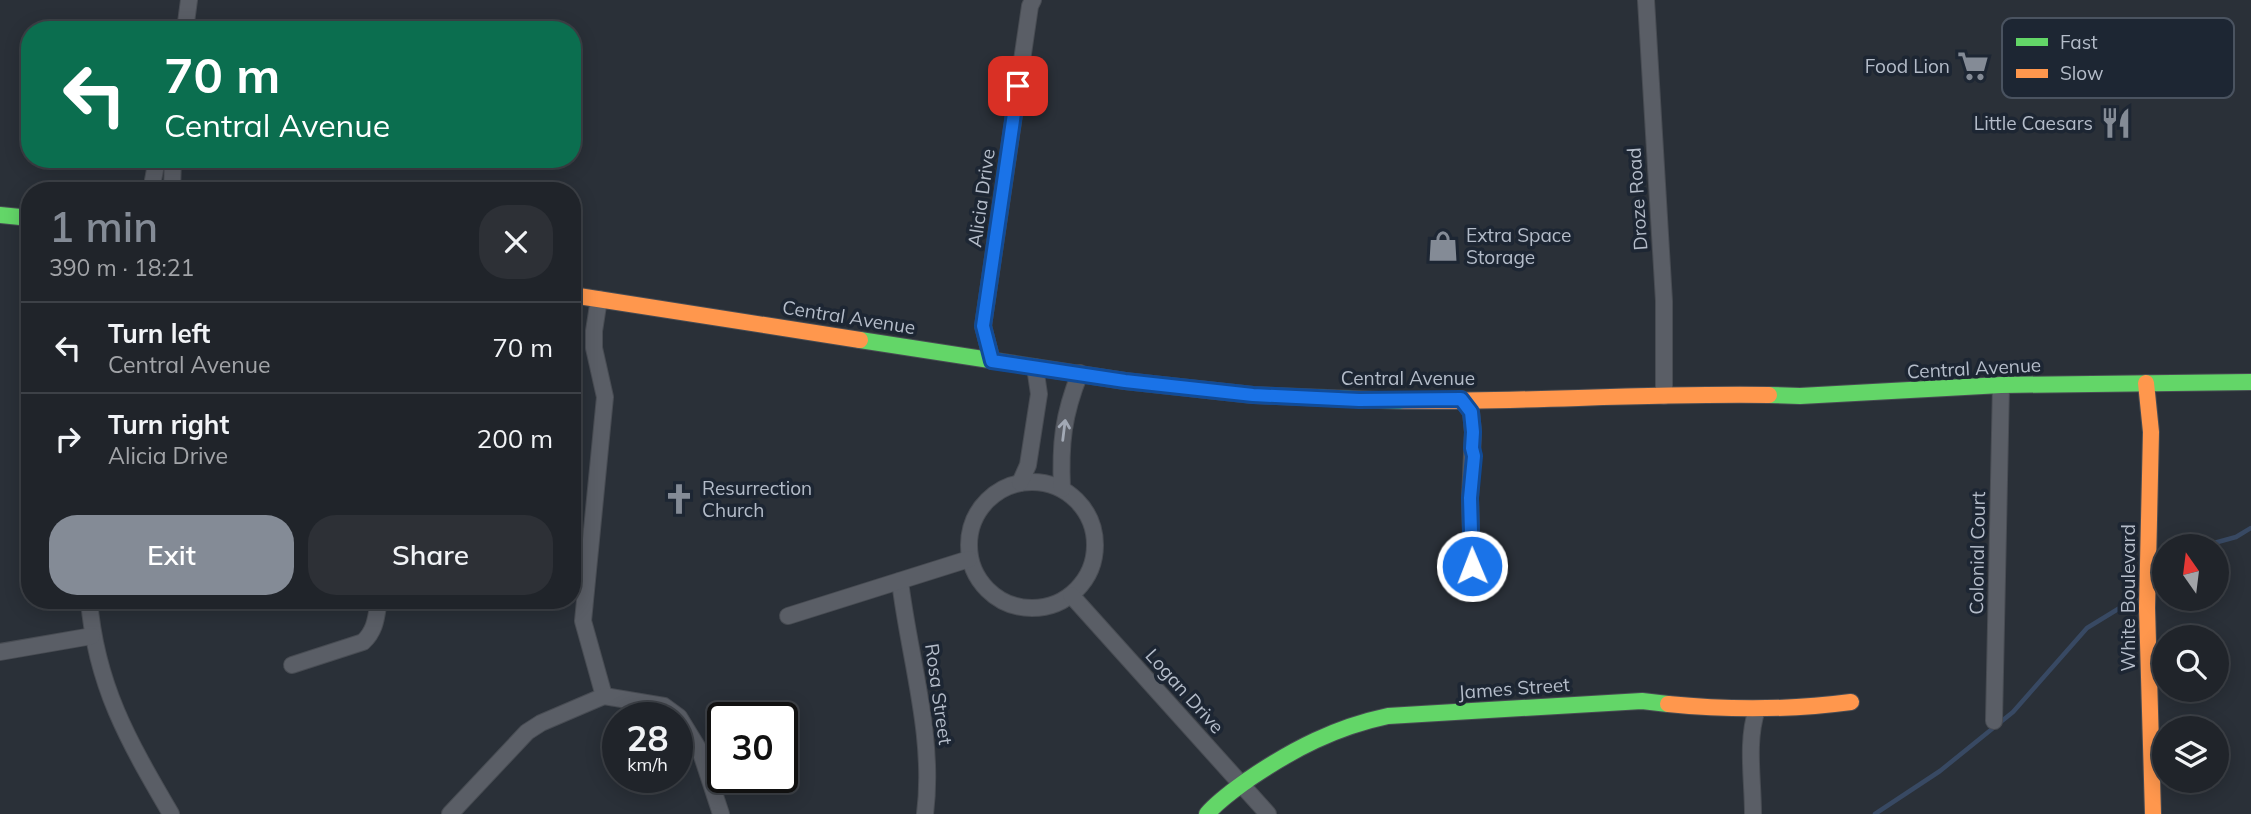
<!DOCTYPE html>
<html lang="en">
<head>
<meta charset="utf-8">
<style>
  :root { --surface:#20242a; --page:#2d3036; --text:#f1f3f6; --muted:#a2a4a8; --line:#3d4147; --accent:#848b96 }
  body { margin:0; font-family:Mulish,sans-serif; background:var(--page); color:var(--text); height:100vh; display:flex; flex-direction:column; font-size:26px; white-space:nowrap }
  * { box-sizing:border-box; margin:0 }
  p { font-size:23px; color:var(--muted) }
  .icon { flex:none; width:38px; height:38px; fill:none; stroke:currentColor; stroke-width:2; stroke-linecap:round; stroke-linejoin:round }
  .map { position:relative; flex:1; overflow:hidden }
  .drawer { position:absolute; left:21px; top:182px; width:560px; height:427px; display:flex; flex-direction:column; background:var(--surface); border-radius:28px; box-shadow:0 4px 18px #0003,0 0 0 2px var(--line) }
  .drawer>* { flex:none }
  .banner { position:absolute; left:21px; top:21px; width:560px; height:147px; border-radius:28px; box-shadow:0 4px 18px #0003,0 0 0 2px var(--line); background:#0b6e4f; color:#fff; overflow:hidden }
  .needle { width:46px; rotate:346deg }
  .controls { position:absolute; left:2152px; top:534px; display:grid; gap:14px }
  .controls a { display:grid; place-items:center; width:77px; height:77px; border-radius:50%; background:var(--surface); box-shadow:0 4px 18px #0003,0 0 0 2px var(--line); font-size:35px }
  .speed { position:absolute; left:602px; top:702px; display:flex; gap:14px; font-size:35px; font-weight:700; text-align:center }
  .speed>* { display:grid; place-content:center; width:91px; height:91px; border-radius:50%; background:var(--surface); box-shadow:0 4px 18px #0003,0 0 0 2px var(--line); line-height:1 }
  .speed small { font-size:18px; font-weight:400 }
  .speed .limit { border:4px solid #111; border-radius:10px; background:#fff; color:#111 }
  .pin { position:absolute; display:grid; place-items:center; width:60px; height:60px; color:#fff; margin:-30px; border-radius:14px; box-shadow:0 4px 10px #0006 }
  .me { position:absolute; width:77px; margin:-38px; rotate:359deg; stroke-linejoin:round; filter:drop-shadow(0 0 5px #0008) }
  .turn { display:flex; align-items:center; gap:24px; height:147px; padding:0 28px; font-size:32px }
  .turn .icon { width:91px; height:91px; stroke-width:2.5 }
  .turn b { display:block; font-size:49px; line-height:60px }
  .round { display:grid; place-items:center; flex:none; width:74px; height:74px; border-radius:28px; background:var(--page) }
  .overview { display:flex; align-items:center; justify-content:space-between; height:119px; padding:0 28px }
  h1 { font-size:42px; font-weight:600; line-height:52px; color:var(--accent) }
  .button { display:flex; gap:14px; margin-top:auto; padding:14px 28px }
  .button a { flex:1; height:80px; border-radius:28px; background:var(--accent); color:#fff; font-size:28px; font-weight:600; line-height:80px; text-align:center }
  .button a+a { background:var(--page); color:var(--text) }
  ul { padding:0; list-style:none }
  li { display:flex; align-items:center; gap:21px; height:91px; padding:0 28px; border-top:2px solid var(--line) }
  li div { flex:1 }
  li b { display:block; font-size:26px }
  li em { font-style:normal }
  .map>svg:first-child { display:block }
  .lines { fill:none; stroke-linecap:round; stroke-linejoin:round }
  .stream { stroke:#384963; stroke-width:4.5 }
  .street-casing { stroke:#484c53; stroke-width:18 }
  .fast-casing { stroke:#484c53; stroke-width:18 }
  .slow-casing { stroke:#484c53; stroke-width:18 }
  .street { stroke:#5a5e66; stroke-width:16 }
  .fast { stroke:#63d668; stroke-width:16 }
  .slow { stroke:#ff974d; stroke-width:16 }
  .oneway { stroke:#a2a9b5 }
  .route-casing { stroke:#114b97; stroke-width:18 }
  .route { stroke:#1a73e8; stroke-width:12 }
  .labels { text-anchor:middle; stroke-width:7; stroke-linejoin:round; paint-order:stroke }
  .poi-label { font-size:19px; fill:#b4bcc9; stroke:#1d2633; text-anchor:end }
  .street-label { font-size:19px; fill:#b4bcc9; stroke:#1d2633 }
  .key { fill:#1d2633; stroke:#4a5360; stroke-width:2 }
  .key-label { font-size:19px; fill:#b4bcc9 }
</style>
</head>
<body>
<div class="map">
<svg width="2251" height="814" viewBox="0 0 2251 814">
  <rect width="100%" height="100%" fill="#2a3038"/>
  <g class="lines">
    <!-- stream -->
    <g class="stream">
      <path d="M 2203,546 L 2236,537 L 2251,528"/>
      <path d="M 2163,584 L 2165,582"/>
      <path d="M 1875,814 L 1940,771 L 2013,712 L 2087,628 L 2136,598"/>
    </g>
    <defs>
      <g id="street">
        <path d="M 1646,0 L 1664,301 L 1664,396"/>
        <path d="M 185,30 L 189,0"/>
        <path d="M 151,191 L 157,159"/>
        <path d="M 172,191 L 173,159"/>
        <path d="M 599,299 L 594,331 L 594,348 L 605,397 L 583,621 L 604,696"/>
        <path d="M 992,361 L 983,326 L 1030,6 L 1033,0"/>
        <path d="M 1461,399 L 1471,412 L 1473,432 L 1470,498 L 1472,566"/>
        <circle cx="1032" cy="545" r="63"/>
        <path d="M 1020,483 L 1028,465 L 1039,394 L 1035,367"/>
        <path d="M 1062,489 C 1060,444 1063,415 1080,373"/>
        <path d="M 900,581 C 909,657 935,736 925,814"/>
        <path d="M 1071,595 L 1268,814"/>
        <path d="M 89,600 C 96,686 129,742 171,814"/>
        <path d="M 788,616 L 969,559"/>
        <path d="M 0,652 L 92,636"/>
        <path d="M 292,665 L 363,642 C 376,630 376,617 379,600"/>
        <path d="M 1994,721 L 2001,385"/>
        <path d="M 450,814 L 527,732 L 541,723 L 604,696 L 664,706 L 679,717 L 701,753 L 721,814"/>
        <path d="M 1753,814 C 1753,779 1746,742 1757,709"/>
      </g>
      <g id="fast">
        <path d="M 0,215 L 30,218"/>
        <path d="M 860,340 L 1125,381 L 1253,395 L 1404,401"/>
        <path d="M 1769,395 L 1800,396 L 2001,385 L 2251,382"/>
        <path d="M 1207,814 C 1219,800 1234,790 1249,779 C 1293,749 1336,727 1388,716 L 1642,701 L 1668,704"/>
      </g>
      <g id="slow">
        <path d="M 572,295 L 860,340"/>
        <path d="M 2146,383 L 2151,432 L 2147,608 L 2153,814"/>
        <path d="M 1404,401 C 1526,402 1648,393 1769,395"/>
        <path d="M 1668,704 C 1728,710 1790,710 1851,702"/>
      </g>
    </defs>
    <!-- street casing -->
    <use href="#street" class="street-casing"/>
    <!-- fast casing -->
    <use href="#fast" class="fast-casing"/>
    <!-- slow casing -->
    <use href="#slow" class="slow-casing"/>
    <!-- street -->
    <use href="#street" class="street"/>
    <!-- fast -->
    <use href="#fast" class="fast"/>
    <!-- slow -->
    <use href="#slow" class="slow"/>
  </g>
  <!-- one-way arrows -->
  <defs><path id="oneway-shaft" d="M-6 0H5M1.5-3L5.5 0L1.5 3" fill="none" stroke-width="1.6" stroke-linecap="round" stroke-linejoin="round" transform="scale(1.75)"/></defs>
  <use class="oneway" href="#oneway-shaft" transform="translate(1064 430) rotate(-83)"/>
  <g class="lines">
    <defs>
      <path id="route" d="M 1018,86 L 983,326 L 992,361 L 1125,381 L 1253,395 L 1359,400 L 1461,399 L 1471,412 L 1473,432 L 1472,448 L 1474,456 L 1470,498 L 1472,566"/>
    </defs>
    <!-- route casing -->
    <use href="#route" class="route-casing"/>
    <!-- route -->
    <use href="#route" class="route"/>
  </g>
  <!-- icons -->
  <defs>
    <symbol id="supermarket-bare" viewBox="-9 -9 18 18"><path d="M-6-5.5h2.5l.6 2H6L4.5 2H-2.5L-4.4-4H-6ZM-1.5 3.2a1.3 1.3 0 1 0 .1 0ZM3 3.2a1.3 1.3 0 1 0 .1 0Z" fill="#848b96" stroke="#1d2633" stroke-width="2.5" paint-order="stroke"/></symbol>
    <symbol id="restaurant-bare" viewBox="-9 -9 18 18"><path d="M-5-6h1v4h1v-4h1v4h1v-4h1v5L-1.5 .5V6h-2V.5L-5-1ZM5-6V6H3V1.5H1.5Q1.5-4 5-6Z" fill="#848b96" stroke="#1d2633" stroke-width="2.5" paint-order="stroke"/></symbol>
    <symbol id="shop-bare" viewBox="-9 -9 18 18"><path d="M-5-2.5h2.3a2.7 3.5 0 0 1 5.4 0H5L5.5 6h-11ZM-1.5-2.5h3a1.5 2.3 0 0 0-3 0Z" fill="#848b96" stroke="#1d2633" stroke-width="2.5" paint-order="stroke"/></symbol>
    <symbol id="church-bare" viewBox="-9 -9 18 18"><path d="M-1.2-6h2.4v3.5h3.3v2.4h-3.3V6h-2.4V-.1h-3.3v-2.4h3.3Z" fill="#848b96" stroke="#1d2633" stroke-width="2.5" paint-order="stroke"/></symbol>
  </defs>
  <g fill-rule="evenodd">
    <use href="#supermarket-bare" x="1951" y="44" width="44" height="44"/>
    <use href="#restaurant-bare" x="2094" y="101" width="44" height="44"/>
    <use href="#shop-bare" x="1421" y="224" width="44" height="44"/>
    <use href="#church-bare" x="657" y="477" width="44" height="44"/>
  </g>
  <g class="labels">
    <!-- poi labels -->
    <g class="poi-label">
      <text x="1950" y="73">Food Lion</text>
      <text x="2093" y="130">Little Caesars</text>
      <text x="1466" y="242" text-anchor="start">Extra Space<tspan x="1466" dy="22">Storage</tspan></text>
      <text x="702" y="495" text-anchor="start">Resurrection<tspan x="702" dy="22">Church</tspan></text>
    </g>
    <!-- street labels -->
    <g class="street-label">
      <text transform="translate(981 198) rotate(-82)" y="7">Alicia Drive</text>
      <text transform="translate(1637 199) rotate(-94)" y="7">Droze Road</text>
      <text transform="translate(849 317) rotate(9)" y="7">Central Avenue</text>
      <text transform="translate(1974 368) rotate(-3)" y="7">Central Avenue</text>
      <text x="1408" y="385">Central Avenue</text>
      <text transform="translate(1977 553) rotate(-89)" y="7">Colonial Court</text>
      <text transform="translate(2128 598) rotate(-90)" y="7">White Boulevard</text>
      <text transform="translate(1514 688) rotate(-4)" y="7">James Street</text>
      <text transform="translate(1185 691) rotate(48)" y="7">Logan Drive</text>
      <text transform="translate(939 694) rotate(82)" y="7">Rosa Street</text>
    </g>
  </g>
  <!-- legend -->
  <rect x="2002" y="18" width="232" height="80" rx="10" class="key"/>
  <rect x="2016" y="38" width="32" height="8" fill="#63d668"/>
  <rect x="2016" y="69" width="32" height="9" fill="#ff974d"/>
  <g class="key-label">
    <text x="2060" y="49">Fast</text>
    <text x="2060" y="80">Slow</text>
  </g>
</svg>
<div class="controls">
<a><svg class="needle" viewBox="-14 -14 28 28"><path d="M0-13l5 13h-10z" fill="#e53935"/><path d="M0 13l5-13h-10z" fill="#a2a4a8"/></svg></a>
<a><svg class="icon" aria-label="search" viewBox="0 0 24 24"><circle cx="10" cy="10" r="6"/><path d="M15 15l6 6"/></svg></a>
<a><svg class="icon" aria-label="layers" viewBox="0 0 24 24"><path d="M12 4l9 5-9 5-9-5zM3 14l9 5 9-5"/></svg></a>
</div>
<div class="speed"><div>28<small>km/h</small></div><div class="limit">30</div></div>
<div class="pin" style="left:1018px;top:86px;background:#d93025"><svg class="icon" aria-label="arrive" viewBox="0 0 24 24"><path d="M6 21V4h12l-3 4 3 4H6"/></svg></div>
<svg class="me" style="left:1472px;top:566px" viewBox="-20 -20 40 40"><circle r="17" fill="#1a73e8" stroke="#fff" stroke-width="3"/><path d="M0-11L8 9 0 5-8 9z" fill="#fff"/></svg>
<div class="banner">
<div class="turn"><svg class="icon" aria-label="left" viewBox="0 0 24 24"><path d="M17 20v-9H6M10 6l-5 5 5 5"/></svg><div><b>70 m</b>Central Avenue</div></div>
</div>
<section class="drawer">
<div class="overview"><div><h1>1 min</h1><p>390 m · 18:21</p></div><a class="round"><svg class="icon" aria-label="close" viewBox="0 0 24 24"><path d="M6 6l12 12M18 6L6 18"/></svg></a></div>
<ul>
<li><svg class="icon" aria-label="left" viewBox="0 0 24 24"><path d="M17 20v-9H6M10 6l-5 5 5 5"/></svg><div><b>Turn left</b><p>Central Avenue</p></div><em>70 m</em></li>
<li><svg class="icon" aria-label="right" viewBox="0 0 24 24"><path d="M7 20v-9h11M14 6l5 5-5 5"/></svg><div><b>Turn right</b><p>Alicia Drive</p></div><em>200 m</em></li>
</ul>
<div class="button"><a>Exit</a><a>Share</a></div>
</section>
</div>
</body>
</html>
